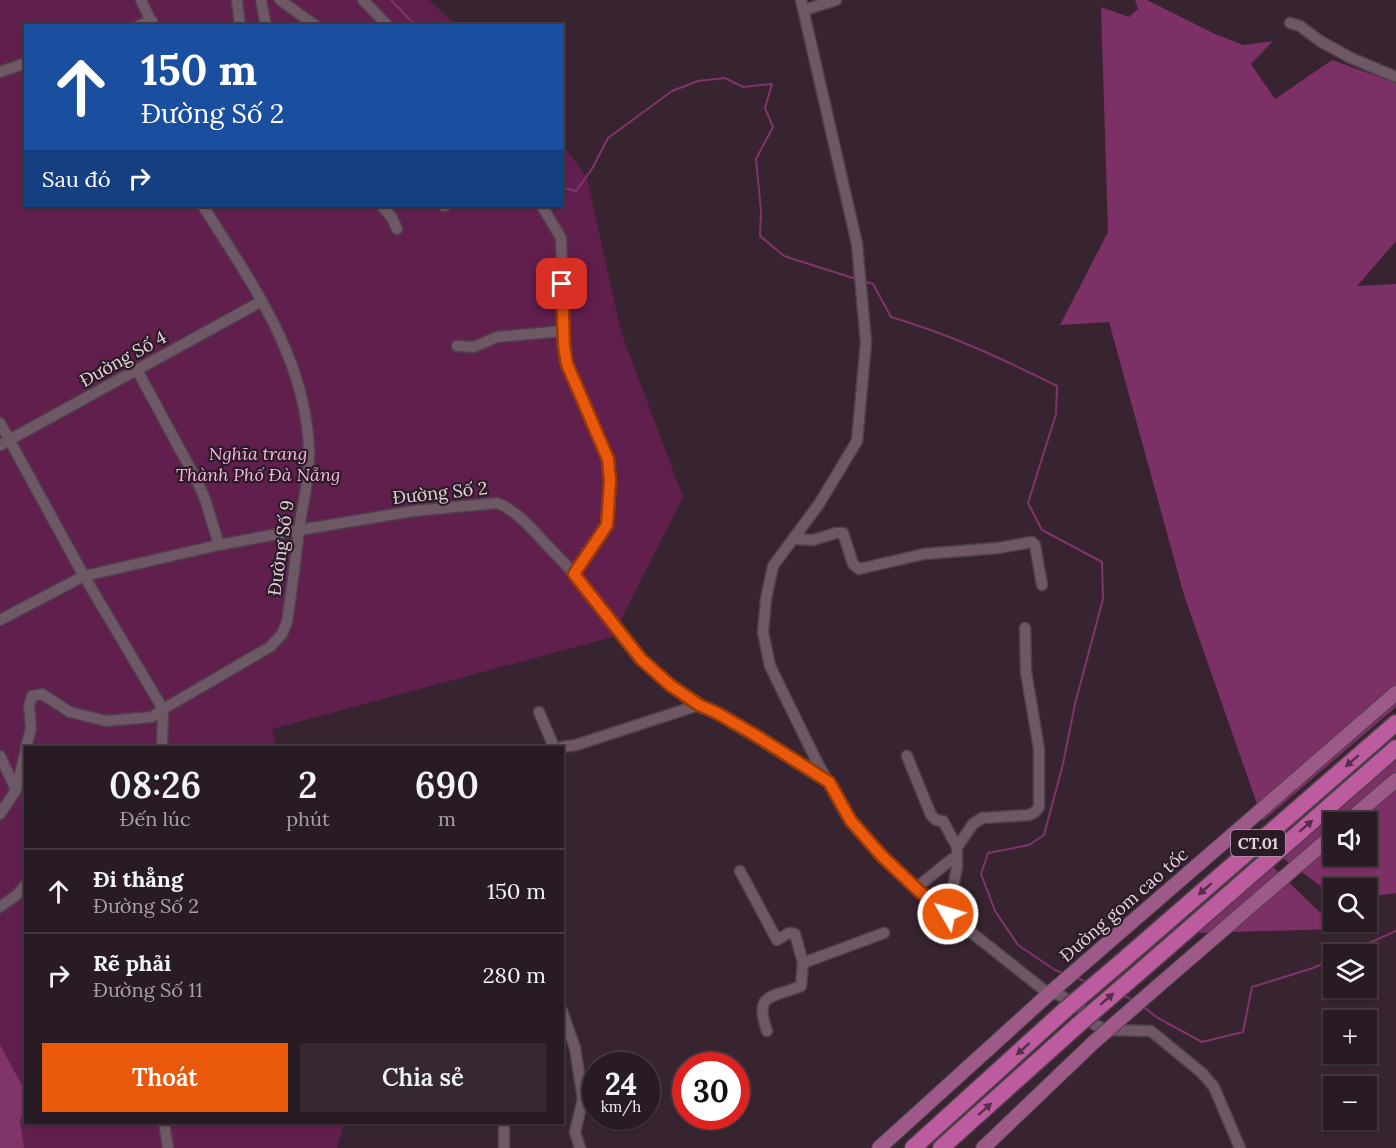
<!DOCTYPE html>
<html lang="vi">
<head>
<meta charset="utf-8">
<style>
  :root { --surface:#291b24; --page:#352831; --text:#f1f3f6; --muted:#a5a1a6; --line:#453941; --accent:#ea580c }
  body { margin:0; font-family:Lora,serif; background:var(--page); color:var(--text); height:100vh; display:flex; flex-direction:column; font-size:22px; white-space:nowrap }
  * { box-sizing:border-box; margin:0 }
  p { font-size:20px; color:var(--muted) }
  .icon { flex:none; width:33px; height:33px; fill:none; stroke:currentColor; stroke-width:2; stroke-linecap:round; stroke-linejoin:round }
  .map { position:relative; flex:1; overflow:hidden }
  .details { position:absolute; left:24px; top:746px; width:540px; height:378px; display:flex; flex-direction:column; background:var(--surface); border-radius:0px; box-shadow:0 2px 4px #0004,0 0 0 2px var(--line) }
  .details>* { flex:none }
  .banner { position:absolute; left:24px; top:24px; width:540px; height:183px; border-radius:0px; box-shadow:0 2px 4px #0004,0 0 0 2px var(--line); background:#1a4fa0; color:#fff; overflow:hidden }
  .buttons { position:absolute; left:1323px; top:812px; display:grid; gap:12px }
  .buttons a { display:grid; place-items:center; width:54px; height:54px; border-radius:0px; background:var(--surface); box-shadow:0 2px 4px #0004,0 0 0 2px var(--line); font-size:30px }
  .speed { position:absolute; left:582px; top:1052px; display:flex; gap:12px; font-size:30px; font-weight:700; text-align:center }
  .speed>* { display:grid; place-content:center; width:78px; height:78px; border-radius:50%; background:var(--surface); box-shadow:0 2px 4px #0004,0 0 0 2px var(--line); line-height:1 }
  .speed small { font-size:15px; font-weight:400 }
  .speed .limit { border:9px solid #d22; background:#fff; color:#111 }
  .pin { position:absolute; display:grid; place-items:center; width:51px; height:51px; color:#fff; margin:-26px; border-radius:12px; box-shadow:0 3px 9px #0006 }
  .me { position:absolute; width:66px; margin:-33px; rotate:308deg; stroke-linejoin:round; filter:drop-shadow(0 0 4px #0008) }
  .turn { display:flex; align-items:center; gap:21px; height:126px; padding:0 18px; font-size:27px }
  .turn .icon { width:78px; height:78px; stroke-width:2.5 }
  .turn b { display:block; font-size:42px; line-height:51px }
  .then { display:flex; align-items:center; height:57px; padding:0 18px; background:#0003; gap:12px; font-size:22px }
  .eta { display:flex; justify-content:space-evenly; align-items:center; height:102px; text-align:center }
  .eta b { font-size:36px; font-weight:600; line-height:42px }
  .cta { display:flex; gap:12px; margin-top:auto; padding:12px 18px }
  .cta a { flex:1; height:69px; border-radius:0px; background:var(--accent); color:#fff; font-size:24px; font-weight:600; line-height:69px; text-align:center }
  .cta a+a { background:var(--page); color:var(--text) }
  ul { padding:0; list-style:none }
  li { display:flex; align-items:center; gap:18px; height:84px; padding:0 18px; border-top:2px solid var(--line) }
  li div { flex:1 }
  li b { display:block; font-size:22px }
  li em { font-style:normal }
  .map>svg:first-child { display:block }
  .green { fill:#611f4e }
  .forest { fill:#7c3066; fill-rule:evenodd }
  .water { fill:#81346a }
  .lines { fill:none; stroke-linecap:round; stroke-linejoin:round }
  .stream { stroke:#81346a; stroke-width:2 }
  .minor-casing { stroke:#50404b; stroke-width:13 }
  .major-casing { stroke:#50404b; stroke-width:16 }
  .highway-casing { stroke:#50404b; stroke-width:19 }
  .minor { stroke:#6e5866; stroke-width:10 }
  .major { stroke:#9d5a88; stroke-width:14 }
  .highway { stroke:#bc5b9e; stroke-width:16 }
  .major-bridge-casing { stroke:#50404b; stroke-width:16; stroke-linecap:butt }
  .highway-bridge-casing { stroke:#50404b; stroke-width:19; stroke-linecap:butt }
  .major-bridge { stroke:#9d5a88; stroke-width:14 }
  .highway-bridge { stroke:#bc5b9e; stroke-width:16 }
  .oneway { fill:#572e4a }
  .route-casing { stroke:#983908; stroke-width:15 }
  .route { stroke:#ea580c; stroke-width:10 }
  .labels { text-anchor:middle; stroke-width:4.5; stroke-linejoin:round; paint-order:stroke }
  .shield { fill:#2c1a26; stroke:#aa9ca5; stroke-width:1.5 }
  .shield-label { font-size:16px; font-weight:bold; fill:#e0d3db }
  .street-label { font-size:18px; fill:#e0d3db; stroke:#2c1a26 }
  .park-label { font-size:18px; font-style:italic; fill:#f8b6e0; stroke:#2c1a26 }
</style>
</head>
<body>
<div class="map">
<svg width="1396" height="1148" viewBox="0 0 1396 1148">
  <rect width="100%" height="100%" fill="#372430"/>
  <!-- green -->
  <path class="green" d="M 0,0 L 429,0 L 456,25 L 26,26 L 26,206 L 562,206 L 563,145 L 587,178 L 621,332 L 683,497 L 612,637 L 272,729 L 277,747 L 26,747 L 26,1122 L 345,1122 L 337,1148 L 0,1148 Z"/>
  <!-- forest -->
  <g class="forest">
    <path d="M 1135,0 L 1147,0 L 1215,34 L 1243,45 L 1273,41 L 1251,64 L 1275,99 L 1332,60 L 1396,83 L 1396,241 L 1357,286 L 1396,284 L 1396,707 L 1263,821 L 1184,595 L 1109,322 L 1060,325 L 1108,232 L 1101,7 L 1129,17 L 1138,9 Z"/>
    <path d="M 1396,753 L 1396,893 L 1367,897 L 1366,888 L 1334,888 L 1333,895 L 1277,854 ZM 1334,822 L 1366,822 L 1366,855 L 1334,855 Z"/>
    <path d="M 1270,864 L 1337,929 L 1198,933 Z"/>
  </g>
  <!-- water -->
  <path class="water" d="M 0,1045 L 25,1091 L 25,1111 L 20,1120 L 24,1148 L 0,1148 Z"/>
  <g class="lines">
    <!-- stream -->
    <g class="stream">
      <path d="M 391,0 L 416,26"/>
      <path d="M 562,188 L 576,191 L 592,169 L 608,138 L 672,91 L 698,81 L 725,78 L 743,87 L 772,84 L 765,108 L 773,127 L 756,159 L 761,211 L 760,236 L 784,256 L 856,279"/>
      <path d="M 864,281 L 873,284 L 891,317 C 949,334 1003,359 1057,386 L 1056,414 L 1028,503 L 1042,530 L 1102,562 L 1103,599 L 1075,704 L 1063,764 L 1044,835 L 1029,845 L 988,853 L 981,874 L 995,911 L 1018,945 L 1055,970 L 1065,974"/>
      <path d="M 1345,954 L 1396,931"/>
      <path d="M 1076,978 L 1087,982"/>
      <path d="M 1124,996 L 1135,1001"/>
      <path d="M 1142,1006 L 1158,1018 L 1202,1042 L 1243,1032 L 1252,987 L 1313,968 L 1334,959"/>
    </g>
    <defs>
      <g id="minor">
        <path d="M 141,0 L 153,26"/>
        <path d="M 237,0 L 240,26"/>
        <path d="M 261,0 L 266,26"/>
        <path d="M 280,0 L 316,26"/>
        <path d="M 363,0 L 388,26"/>
        <path d="M 801,0 L 857,244 L 866,342 L 857,441 L 819,504 L 773,566 L 766,599 L 763,632 L 770,666 L 818,764 L 851,821 L 882,856 L 919,891 L 1049,994 L 1057,994 L 1078,1005 L 1095,1025 L 1109,1030 L 1151,1031 L 1202,1073 L 1214,1087 L 1240,1148"/>
        <path d="M 804,10 L 836,0"/>
        <path d="M 1290,23 L 1300,26 L 1320,41 L 1351,58 L 1396,77"/>
        <path d="M 138,26 L 152,21"/>
        <path d="M 0,72 L 26,63"/>
        <path d="M 382,206 L 392,218 L 397,229"/>
        <path d="M 444,206 L 445,206"/>
        <path d="M 542,206 L 561,238 L 564,346 L 567,364 L 608,459 L 610,481 L 607,525 L 574,574"/>
        <path d="M 457,346 L 474,347 L 497,337 L 563,331"/>
        <path d="M 137,370 L 196,479 L 205,499 L 219,545"/>
        <path d="M 0,423 L 84,576 L 163,709 L 162,747"/>
        <path d="M 0,445 L 262,301"/>
        <path d="M 793,539 L 813,540 L 836,533 L 843,533 L 853,564 L 859,569 L 924,554 L 998,548 L 1032,542 L 1035,545 L 1042,585"/>
        <path d="M 0,620 L 84,576 L 219,545 L 299,530 L 414,511 L 497,503 C 516,510 532,529 546,544 C 556,555 568,566 577,578 C 617,629 654,687 717,713 L 826,781"/>
        <path d="M 539,712 L 554,747"/>
        <path d="M 26,747 L 31,728 L 29,706 L 32,696 L 42,694 L 70,712 L 106,721 L 152,717 L 163,709 L 270,647 L 282,634 L 287,622 C 292,589 296,556 300,522 C 304,499 310,474 309,450 C 306,357 250,281 203,206"/>
        <path d="M 562,747 L 576,745 L 699,705"/>
        <path d="M 0,756 L 16,790"/>
        <path d="M 907,756 L 931,815 L 936,820 L 943,821 L 957,847 L 957,867 L 948,914"/>
        <path d="M 0,814 L 16,790 L 26,750"/>
        <path d="M 957,847 L 973,824 L 982,818 L 1029,815 L 1035,812 L 1039,807 L 1039,749 L 1026,672 L 1025,628"/>
        <path d="M 740,871 L 777,940 L 789,933 L 795,934 L 803,963 L 801,986 C 773,998 753,992 767,1031"/>
        <path d="M 916,888 L 952,859"/>
        <path d="M 0,907 L 18,894 L 26,884"/>
        <path d="M 803,963 L 884,933"/>
        <path d="M 562,1011 L 575,1048 L 583,1099 L 575,1132 L 580,1148"/>
        <path d="M 164,1122 L 168,1148"/>
        <path d="M 504,1122 L 504,1148"/>
      </g>
      <g id="major">
        <path d="M 1347,822 L 1396,780"/>
        <path d="M 1158,986 L 1334,834"/>
        <path d="M 879,1148 L 1051,992 L 1396,693"/>
        <path d="M 983,1148 L 1094,1042"/>
      </g>
      <g id="highway">
        <path d="M 1120,963 L 1396,723"/>
        <path d="M 1136,975 L 1396,748"/>
        <path d="M 913,1148 L 1066,1009"/>
        <path d="M 941,1148 L 1079,1024"/>
      </g>
    </defs>
    <!-- minor casing -->
    <use href="#minor" class="minor-casing"/>
    <!-- major casing -->
    <use href="#major" class="major-casing"/>
    <!-- highway casing -->
    <use href="#highway" class="highway-casing"/>
    <!-- minor -->
    <use href="#minor" class="minor"/>
    <!-- major -->
    <use href="#major" class="major"/>
    <!-- highway -->
    <use href="#highway" class="highway"/>
    <defs>
      <path id="major-bridge" d="M 1094,1042 L 1158,986"/>
      <g id="highway-bridge">
        <path d="M 1066,1009 L 1120,963"/>
        <path d="M 1079,1024 L 1136,975"/>
      </g>
    </defs>
    <!-- major-bridge casing -->
    <use href="#major-bridge" class="major-bridge-casing"/>
    <!-- highway-bridge casing -->
    <use href="#highway-bridge" class="highway-bridge-casing"/>
    <!-- major-bridge -->
    <use href="#major-bridge" class="major-bridge"/>
    <!-- highway-bridge -->
    <use href="#highway-bridge" class="highway-bridge"/>
  </g>
  <!-- one-way arrows -->
  <defs><path id="oneway-solid" d="M-6-.8H1V-3.2L6.5 0L1 3.2V.8H-6Z" transform="scale(1.5)"/></defs>
  <g class="oneway">
    <use href="#oneway-solid" transform="translate(1352 761) rotate(139)"/>
    <use href="#oneway-solid" transform="translate(1306 826) rotate(-41)"/>
    <use href="#oneway-solid" transform="translate(1205 889) rotate(139)"/>
    <use href="#oneway-solid" transform="translate(1107 999) rotate(-41)"/>
    <use href="#oneway-solid" transform="translate(1023 1049) rotate(138)"/>
    <use href="#oneway-solid" transform="translate(985 1109) rotate(-42)"/>
  </g>
  <g class="lines">
    <defs>
      <path id="route" d="M 562,284 L 564,346 L 567,364 L 608,459 L 610,481 L 607,525 L 574,574 L 641,659 L 670,685 L 699,705 L 717,713 L 755,735 L 829,782 L 851,821 L 882,856 L 919,891 L 948,914"/>
    </defs>
    <!-- route casing -->
    <use href="#route" class="route-casing"/>
    <!-- route -->
    <use href="#route" class="route"/>
  </g>
  <g class="labels">
    <!-- shield labels -->
    <rect class="shield" x="1231" y="830" width="54" height="26" rx="4.5"/>
    <g class="shield-label">
      <text x="1258" y="849">CT.01</text>
    </g>
    <!-- street labels -->
    <g class="street-label">
      <text transform="translate(123 359) rotate(-29)" y="6">Đường Số 4</text>
      <text transform="translate(440 493) rotate(-6)" y="6">Đường Số 2</text>
      <text transform="translate(281 548) rotate(-82)" y="6">Đường Số 9</text>
      <text transform="translate(1124 905) rotate(-41)" y="6">Đường gom cao tốc</text>
    </g>
    <!-- park labels -->
    <g class="park-label">
      <text x="258" y="460">Nghĩa trang<tspan x="258" dy="21">Thành Phố Đà Nẵng</tspan></text>
    </g>
  </g>
</svg>
<div class="buttons">
<a><svg class="icon" aria-label="sound" viewBox="0 0 24 24"><path d="M4 9h4l5-4v14l-5-4H4zM17 9q2 3 0 6"/></svg></a>
<a><svg class="icon" aria-label="search" viewBox="0 0 24 24"><circle cx="10" cy="10" r="6"/><path d="M15 15l6 6"/></svg></a>
<a><svg class="icon" aria-label="layers" viewBox="0 0 24 24"><path d="M12 4l9 5-9 5-9-5zM3 14l9 5 9-5"/></svg></a>
<a>+</a>
<a>−</a>
</div>
<div class="speed"><div>24<small>km/h</small></div><div class="limit">30</div></div>
<div class="pin" style="left:562px;top:284px;background:#d93025"><svg class="icon" aria-label="arrive" viewBox="0 0 24 24"><path d="M6 21V4h12l-3 4 3 4H6"/></svg></div>
<svg class="me" style="left:948px;top:914px" viewBox="-20 -20 40 40"><circle r="17" fill="#ea580c" stroke="#fff" stroke-width="3"/><path d="M0-11L8 9 0 5-8 9z" fill="#fff"/></svg>
<div class="banner">
<div class="turn"><svg class="icon" aria-label="ahead" viewBox="0 0 24 24"><path d="M12 20V5M6 11l6-6 6 6"/></svg><div><b>150 m</b>Đường Số 2</div></div>
<div class="then">Sau đó<svg class="icon" aria-label="right" viewBox="0 0 24 24"><path d="M7 20v-9h11M14 6l5 5-5 5"/></svg></div>
</div>
<section class="details">
<div class="eta">
<div><b>08:26</b><p>Đến lúc</p></div>
<div><b>2</b><p>phút</p></div>
<div><b>690</b><p>m</p></div>
</div>
<ul>
<li><svg class="icon" aria-label="ahead" viewBox="0 0 24 24"><path d="M12 20V5M6 11l6-6 6 6"/></svg><div><b>Đi thẳng</b><p>Đường Số 2</p></div><em>150 m</em></li>
<li><svg class="icon" aria-label="right" viewBox="0 0 24 24"><path d="M7 20v-9h11M14 6l5 5-5 5"/></svg><div><b>Rẽ phải</b><p>Đường Số 11</p></div><em>280 m</em></li>
</ul>
<div class="cta"><a>Thoát</a><a>Chia sẻ</a></div>
</section>
</div>
</body>
</html>
